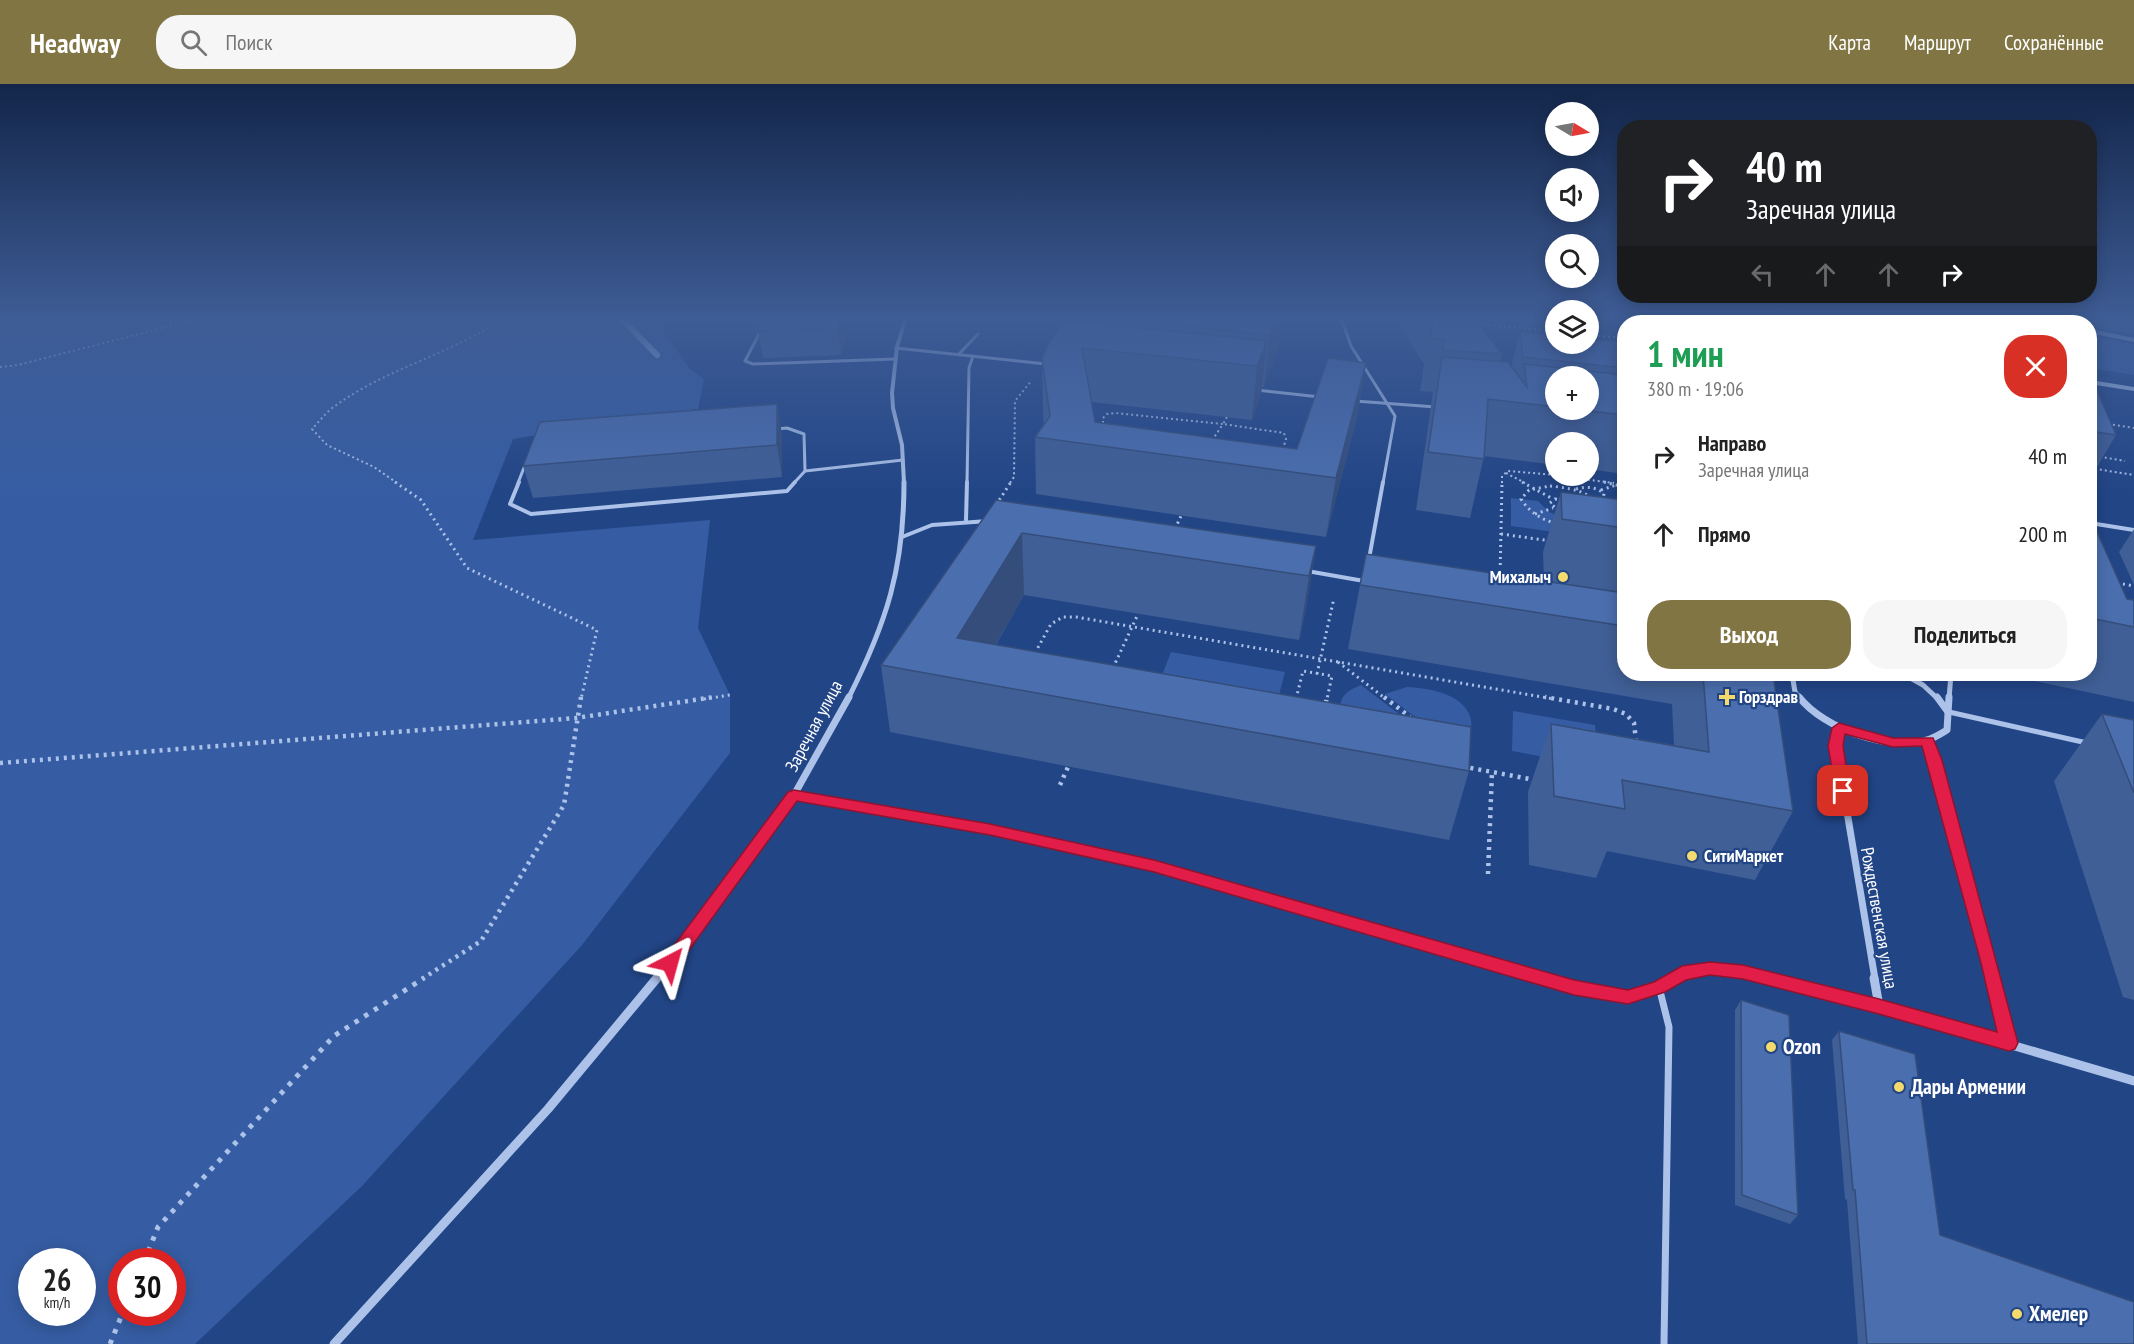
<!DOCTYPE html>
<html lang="ru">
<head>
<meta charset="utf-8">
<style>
  :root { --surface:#fff; --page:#f6f6f6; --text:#222; --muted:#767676; --accent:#817544 }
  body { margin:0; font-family:"PT Sans Narrow",sans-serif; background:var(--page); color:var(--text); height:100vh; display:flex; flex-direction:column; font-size:22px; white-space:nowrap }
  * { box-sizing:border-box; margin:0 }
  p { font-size:20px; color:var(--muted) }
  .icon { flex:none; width:33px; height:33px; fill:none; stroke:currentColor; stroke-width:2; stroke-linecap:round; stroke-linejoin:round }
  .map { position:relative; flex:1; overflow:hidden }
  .drawer { position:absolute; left:1617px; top:231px; width:480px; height:366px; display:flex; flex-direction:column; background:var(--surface); border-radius:24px; box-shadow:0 3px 15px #0003 }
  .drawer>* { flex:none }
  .top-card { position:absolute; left:1617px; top:36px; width:480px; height:183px; border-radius:24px; box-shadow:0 3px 15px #0003; background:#202124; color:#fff; overflow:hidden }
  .needle { width:39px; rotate:100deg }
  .tools { position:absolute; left:1545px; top:18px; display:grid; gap:12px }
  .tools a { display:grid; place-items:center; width:54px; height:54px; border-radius:50%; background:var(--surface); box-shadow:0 3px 15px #0003; font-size:30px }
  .speed { position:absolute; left:18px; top:1164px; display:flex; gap:12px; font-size:30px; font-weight:700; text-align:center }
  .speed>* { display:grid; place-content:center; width:78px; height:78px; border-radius:50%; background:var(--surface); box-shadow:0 3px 15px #0003; line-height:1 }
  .speed small { font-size:15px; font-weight:400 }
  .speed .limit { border:9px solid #d22; background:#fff; color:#111 }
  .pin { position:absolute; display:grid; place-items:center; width:51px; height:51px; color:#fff; margin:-26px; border-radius:12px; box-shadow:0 3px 9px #0006 }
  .me { position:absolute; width:66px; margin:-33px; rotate:39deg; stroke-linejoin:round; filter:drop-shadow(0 0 4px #0008) }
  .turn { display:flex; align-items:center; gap:21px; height:126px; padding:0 30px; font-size:27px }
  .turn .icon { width:78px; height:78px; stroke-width:2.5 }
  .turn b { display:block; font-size:42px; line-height:51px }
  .lanes { display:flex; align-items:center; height:57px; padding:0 30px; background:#0003; justify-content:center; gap:30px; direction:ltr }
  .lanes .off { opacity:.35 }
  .round { display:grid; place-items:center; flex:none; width:63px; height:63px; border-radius:24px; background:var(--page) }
  .summary { display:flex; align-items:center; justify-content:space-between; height:102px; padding:0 30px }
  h1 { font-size:36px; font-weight:700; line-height:45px; color:#1e9e55 }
  .primary-button { display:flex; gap:12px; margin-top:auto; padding:12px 30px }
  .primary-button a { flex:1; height:69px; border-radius:24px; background:var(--accent); color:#fff; font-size:24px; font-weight:700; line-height:69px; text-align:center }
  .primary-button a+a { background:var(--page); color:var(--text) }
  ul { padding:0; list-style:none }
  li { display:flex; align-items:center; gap:18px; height:78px; padding:0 30px }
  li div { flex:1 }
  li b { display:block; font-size:22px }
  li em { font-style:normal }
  header { display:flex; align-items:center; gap:36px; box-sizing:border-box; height:84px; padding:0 30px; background:var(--accent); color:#fff }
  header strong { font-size:28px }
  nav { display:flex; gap:33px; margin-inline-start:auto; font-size:21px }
  .search { width:420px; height:54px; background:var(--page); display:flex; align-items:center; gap:15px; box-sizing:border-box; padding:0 21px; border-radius:24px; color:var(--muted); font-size:22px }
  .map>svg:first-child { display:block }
  .green { fill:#365da3; fill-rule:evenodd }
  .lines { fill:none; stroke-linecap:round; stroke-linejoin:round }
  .stream { stroke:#a0bcea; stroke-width:6 }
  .path-far3 { stroke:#acc2e9; stroke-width:2; stroke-dasharray:2 3; stroke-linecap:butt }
  .path-far2 { stroke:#acc2e9; stroke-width:3; stroke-dasharray:2 4; stroke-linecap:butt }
  .path-far1 { stroke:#acc2e9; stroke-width:4.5; stroke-dasharray:3 5; stroke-linecap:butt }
  .path { stroke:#acc2e9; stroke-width:5; stroke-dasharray:4.5 7; stroke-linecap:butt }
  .service-far3 { stroke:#acc2e9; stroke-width:3 }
  .service-far2 { stroke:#acc2e9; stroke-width:4 }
  .service-far1 { stroke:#acc2e9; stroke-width:5 }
  .service { stroke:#acc2e9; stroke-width:7 }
  .minor-far3 { stroke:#acc2e9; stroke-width:4 }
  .minor-far2 { stroke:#acc2e9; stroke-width:5 }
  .minor-far1 { stroke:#acc2e9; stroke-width:7 }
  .minor { stroke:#acc2e9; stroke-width:9 }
  .wall { fill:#405f96; fill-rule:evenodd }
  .shaded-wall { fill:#344d7a }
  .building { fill:#4b6eae; stroke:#344d7a; stroke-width:1.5 }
  .route { fill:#e11d48; stroke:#92132f; stroke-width:1.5 }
  .poi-dot { fill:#f5da6e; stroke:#224586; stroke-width:2 }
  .labels { text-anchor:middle; stroke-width:4.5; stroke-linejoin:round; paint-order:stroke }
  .poi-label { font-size:18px; font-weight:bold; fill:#fff; stroke:#224586; text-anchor:start }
  .street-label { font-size:18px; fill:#fff; stroke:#224586 }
  .near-poi-label { font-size:21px; font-weight:bold; fill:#fff; stroke:#224586; text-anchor:start }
</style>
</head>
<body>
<header>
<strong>Headway</strong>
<div class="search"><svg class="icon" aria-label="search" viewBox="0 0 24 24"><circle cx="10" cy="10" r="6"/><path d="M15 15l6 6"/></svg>Поиск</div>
<nav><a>Карта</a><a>Маршрут</a><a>Сохранённые</a></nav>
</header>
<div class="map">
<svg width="2134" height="1260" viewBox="0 0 2134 1260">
  <rect width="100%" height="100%" fill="#224586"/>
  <!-- green -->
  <g class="green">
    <path d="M 0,233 L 653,233 L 690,285 L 704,295 L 698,325 L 513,355 L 473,456 L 710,436 L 698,544 L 730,611 L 730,669 L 582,861 L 362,1102 L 195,1260 L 0,1260 ZM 32,1178 L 82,1178 L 82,1228 L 32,1228 ZM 122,1178 L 172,1178 L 172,1228 L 122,1228 Z"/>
    <path d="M 1755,233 L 2002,233 L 2029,238 L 1790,238 Z"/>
    <path d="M 2041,233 L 2134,233 L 2134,251 L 2090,242 L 2090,238 L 2069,238 Z"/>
    <path d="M 2090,251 L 2134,260 L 2134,291 L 2090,284 Z"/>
    <path d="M 1511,414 L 1538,417 L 1549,428 L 1624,458 L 1511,442 Z"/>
    <path d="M 1171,568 L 1285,588 L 1274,630 L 1155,609 Z"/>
    <path d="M 1361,601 L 1421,647 L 1340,625 C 1340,611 1349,606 1361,601 Z"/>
    <path d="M 1407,603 C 1429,604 1466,610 1471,636 C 1472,641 1471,646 1468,650 C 1464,654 1456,657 1451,660 L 1385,610 Z"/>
    <path d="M 1513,627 L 1595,641 L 1598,683 L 1512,667 Z"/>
  </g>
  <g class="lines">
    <!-- stream -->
    <path class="stream" d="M 620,233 L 657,271"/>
    <!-- path-far3 -->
    <g class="path-far3">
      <path d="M 1039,233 L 1074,237"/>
      <path d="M 1474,240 L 1556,247"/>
      <path d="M 1588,251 L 1624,254"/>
      <path d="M 0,283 L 18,281 L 205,233"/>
      <path d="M 1227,333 L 1223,340 L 1284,349 L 1286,355 L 1282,368"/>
      <path d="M 2108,340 L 2134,344"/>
      <path d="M 1103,344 L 1103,334 L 1107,330 L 1115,329 L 1223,340 L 1211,358"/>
      <path d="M 2090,371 L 2125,377"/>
      <path d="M 2090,384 L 2134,391"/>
      <path d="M 1506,389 L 1525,399"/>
      <path d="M 1558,392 L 1614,399"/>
      <path d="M 397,399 L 374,383 L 327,361 L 312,345 C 320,337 326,328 335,322 C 387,284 452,270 505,233"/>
      <path d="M 1010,399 L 1014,393 L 1015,317 L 1032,296"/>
      <path d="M 1502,399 L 1502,392 L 1508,387 L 1556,391"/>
    </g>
    <!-- path-far2 -->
    <g class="path-far2">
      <path d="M 395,398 L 421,416 L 467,484 L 597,546 L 581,615"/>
      <path d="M 1522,398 L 1553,415"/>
      <path d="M 1604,398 L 1624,403"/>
      <path d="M 1550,402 C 1570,404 1592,407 1603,426 L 1602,432 C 1575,448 1538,442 1521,415 L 1529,406 Z"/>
      <path d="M 1576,405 C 1586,402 1595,403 1604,409 L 1603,416"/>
      <path d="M 1601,406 L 1616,401"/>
      <path d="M 1555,415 L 1566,416 L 1574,422 C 1566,429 1557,426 1550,419 Z"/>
      <path d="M 996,421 L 1011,398"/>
      <path d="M 1535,430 L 1553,424"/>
      <path d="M 1175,445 L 1181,432"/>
      <path d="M 1501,450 L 1551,457"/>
      <path d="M 1500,493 L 1502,398"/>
      <path d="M 2117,499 L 2134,502"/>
      <path d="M 1338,578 L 1386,615"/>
      <path d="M 1113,584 L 1138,530"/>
      <path d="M 1317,590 L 1334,514"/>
      <path d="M 704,615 L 730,611"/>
      <path d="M 1101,615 L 1038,603 L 1026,597 L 1025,587 L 1051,540 L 1063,533 L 1076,533 L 1554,615"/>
      <path d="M 1296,615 L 1303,587 L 1332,592 L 1327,615"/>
    </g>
    <!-- path-far1 -->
    <g class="path-far1">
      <path d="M 1093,613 L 1620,712 L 1635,712 L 1641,702 L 1634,639 L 1626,630 L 1613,625 L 1545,613"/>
      <path d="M 1297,613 L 1291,637 L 1321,643 L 1327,613"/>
      <path d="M 1384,613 L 1410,633"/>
      <path d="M 0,679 L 576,634 L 714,613"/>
      <path d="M 1060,701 L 1068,683"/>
      <path d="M 1488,790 L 1492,688"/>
      <path d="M 422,895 L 481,857 L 564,721 L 581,613"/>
    </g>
    <!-- path -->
    <g class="path">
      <path d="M 144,1178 L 158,1143 L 334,952 L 424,894"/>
      <path d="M 110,1260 L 123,1228"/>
    </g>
    <!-- service-far3 -->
    <g class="service-far3">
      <path d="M 1341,233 L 1351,262 L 1395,332 L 1383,399"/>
      <path d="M 761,246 L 745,277 L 753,280 L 895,275"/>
      <path d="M 896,264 L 1046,280"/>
      <path d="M 959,270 L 978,250"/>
      <path d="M 1257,306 L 1320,313"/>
      <path d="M 1355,317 L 1436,323"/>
      <path d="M 776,345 L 787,344 L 804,350 L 805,387"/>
      <path d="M 518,399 L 525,381"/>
      <path d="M 794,399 L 805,387 L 903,376"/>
      <path d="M 967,399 L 969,284 L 973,272"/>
    </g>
    <!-- service-far2 -->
    <g class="service-far2">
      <path d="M 519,398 L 510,420 L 531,430 L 787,407 L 795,398"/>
      <path d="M 966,436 L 967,398"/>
      <path d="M 2090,439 L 2134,446"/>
      <path d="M 902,453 L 932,441 L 988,437"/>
      <path d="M 1369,475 L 1383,398"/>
      <path d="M 1307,487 L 1364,497"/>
    </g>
    <!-- service-far1 -->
    <path class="service-far1" d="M 1949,628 L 2087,659"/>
    <!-- service -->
    <path class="service" d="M 1659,903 L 1669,943 L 1664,1260"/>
    <!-- minor-far3 -->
    <g class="minor-far3">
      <path d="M 2021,233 L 2048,238"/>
      <path d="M 2090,247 L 2134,256"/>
      <path d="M 2090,298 L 2134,305"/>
      <path d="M 904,399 L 902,361 L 893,324 L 892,309 L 897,263 L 906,233"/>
    </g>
    <!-- minor-far2 -->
    <g class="minor-far2">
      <path d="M 1792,590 L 1795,608 L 1800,615"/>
      <path d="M 1903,590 L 1923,601 L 1938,615"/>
      <path d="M 848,615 C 887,538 904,484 904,398"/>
      <path d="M 1949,615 L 1951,590"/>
    </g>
    <!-- minor-far1 -->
    <g class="minor-far1">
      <path d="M 849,613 L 794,711 L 990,745 L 1154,782 L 1548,895"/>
      <path d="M 1799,613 C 1824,645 1891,669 1930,655 C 1936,653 1942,649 1947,646 L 1949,613"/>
      <path d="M 1937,613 L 1948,628"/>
      <path d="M 1839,644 L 1836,662 L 1875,895"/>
      <path d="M 1928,657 L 1994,895"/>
      <path d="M 656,895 L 685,860 L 794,711"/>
      <path d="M 1671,895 C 1703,877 1740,887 1773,895"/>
    </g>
    <!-- minor -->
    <g class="minor">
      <path d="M 1543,894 C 1560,899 1615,915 1630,912 C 1646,909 1661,902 1674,894"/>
      <path d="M 1767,894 L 1879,922 L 2134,997"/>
      <path d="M 1874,894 L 1879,922"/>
      <path d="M 1993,894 L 2009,959"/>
      <path d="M 334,1260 L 548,1025 L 657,894"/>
    </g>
  </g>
  <!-- wall -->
  <g class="wall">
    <path d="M 747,233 L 856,233 L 851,239 L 841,271 L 763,274 L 758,247 L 761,238 L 748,237 Z"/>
    <path d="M 1071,233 L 1283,233 L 1279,263 L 1264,303 L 1262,303 L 1261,310 L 1252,336 L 1092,318 L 1095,338 L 1297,365 L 1366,279 L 1357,333 L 1326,453 L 1036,410 L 1035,353 L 1044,340 L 1043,328 L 1042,275 L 1071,237 Z"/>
    <path d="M 1401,233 L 1473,233 L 1502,270 L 1500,278 L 1511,283 L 1520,248 L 1624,258 L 1624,390 L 1588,385 L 1588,358 L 1556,358 L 1556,381 L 1484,372 L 1470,434 L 1416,426 L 1433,308 L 1420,307 L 1424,280 L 1399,241 ZM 1556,292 L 1588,326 L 1556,326 Z"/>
    <path d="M 1640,233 L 1706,233 L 1708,238 L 1638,238 Z"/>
    <path d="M 2090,290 L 2116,351 L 2090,395 Z"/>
    <path d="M 782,350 L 782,393 L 533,414 L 523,382 Z"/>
    <path d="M 1561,408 L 1624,416 L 1624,509 L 1544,497 L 1543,468 Z"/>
    <path d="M 996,416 L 1316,462 L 1306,525 L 1299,556 L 1024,511 L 996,561 L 1469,687 L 1449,756 L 890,648 L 881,581 Z"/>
    <path d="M 2090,432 L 2127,515 L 2134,516 L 2134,618 L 2011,592 L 2011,590 L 2090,590 Z"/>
    <path d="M 2134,445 L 2134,501 L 2119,468 Z"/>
    <path d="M 1360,501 L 1624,509 L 1624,590 L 1773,590 L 1793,727 L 1755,796 L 1607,767 L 1596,794 L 1529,781 L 1528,708 L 1551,640 L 1674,661 L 1672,620 L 1348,565 Z"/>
    <path d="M 2102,630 L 2134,636 L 2134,916 L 2123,913 L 2054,697 Z"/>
    <path d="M 1741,916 L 1798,1131 L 1790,1140 L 1735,1121 L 1735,926 Z"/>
    <path d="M 1839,947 L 1940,1151 L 2134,1260 L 1858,1260 L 1847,1116 L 1845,1115 L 1832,956 Z"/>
  </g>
  <!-- shaded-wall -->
  <g class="shaded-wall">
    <path d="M 841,233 L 856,233 L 851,239 L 841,271 L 838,244 Z"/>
    <path d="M 1277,233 L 1283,233 L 1279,263 L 1264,303 L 1270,251 Z"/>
    <path d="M 1267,257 L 1261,310 L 1252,336 L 1257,282 Z"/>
    <path d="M 1366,279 L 1357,333 L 1326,453 L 1336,394 Z"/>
    <path d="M 777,320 L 782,350 L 782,393 L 777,361 Z"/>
    <path d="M 1022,449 L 1024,511 L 974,598 L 957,554 Z"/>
    <path d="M 1316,462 L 1306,525 L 1299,556 L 1309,492 Z"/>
  </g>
  <!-- building -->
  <g class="building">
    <path d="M 763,233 L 841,233 L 838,244 L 758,247 Z"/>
    <path d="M 1104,233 L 1277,233 L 1270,251 Z"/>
    <path d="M 1433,233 L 1473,233 L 1502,270 L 1443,266 L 1444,256 L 1431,254 Z"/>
    <path d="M 1666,233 L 1706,233 L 1708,238 L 1667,238 Z"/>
    <path d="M 1066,236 L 1267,257 L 1257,282 L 1082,264 L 1095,338 L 1297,365 L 1328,274 L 1366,279 L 1336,394 L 1035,353 L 1050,332 L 1042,275 L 1048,261 Z"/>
    <path d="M 1520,248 L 1556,251 L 1556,260 L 1588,260 L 1588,255 L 1624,258 L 1624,284 L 1523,273 Z"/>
    <path d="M 1442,273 L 1508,278 L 1527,303 L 1524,280 L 1624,291 L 1624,331 L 1581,326 L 1588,326 L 1588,292 L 1556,292 L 1556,323 L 1488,315 L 1484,375 L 1428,368 Z"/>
    <path d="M 2090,290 L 2116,351 L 2090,347 Z"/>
    <path d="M 777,320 L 777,361 L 523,382 L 540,338 Z"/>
    <path d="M 1561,408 L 1624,416 L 1624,444 L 1562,435 Z"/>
    <path d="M 996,416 L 1316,462 L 1309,492 L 1022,449 L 957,554 L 1471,643 L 1469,687 L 881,581 Z"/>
    <path d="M 2090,432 L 2127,515 L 2134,516 L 2134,543 L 2090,534 Z"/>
    <path d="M 1366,470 L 1624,509 L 1624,542 L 1360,501 Z"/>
    <path d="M 1703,590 L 1773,590 L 1793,727 L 1622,696 L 1625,725 L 1554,712 L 1551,640 L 1709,668 Z"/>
    <path d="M 2102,630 L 2134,636 L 2134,709 Z"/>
    <path d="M 1741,916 L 1789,931 L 1798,1131 L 1742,1111 Z"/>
    <path d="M 1839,947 L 1915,970 L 1940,1151 L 2134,1218 L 2134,1260 L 1867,1260 L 1855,1106 L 1853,1106 Z"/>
  </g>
  <!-- sky -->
  <linearGradient id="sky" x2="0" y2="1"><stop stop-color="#13264a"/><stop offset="0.57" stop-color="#3e5c95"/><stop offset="1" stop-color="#3e5c95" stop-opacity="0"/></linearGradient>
  <rect width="2134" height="410" fill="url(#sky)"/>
  <!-- route -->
  <path class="route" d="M 1839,639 L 1893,654 L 1933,654 L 1942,676 L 2018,959 L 2015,965 L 2009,967 L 1879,930 L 1743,895 L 1710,891 L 1686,896 L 1665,908 L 1628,920 L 1574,911 L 1154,788 L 990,751 L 797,717 L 676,884 L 670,886 L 664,884 L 661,879 L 788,708 L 794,706 L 990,740 L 1154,776 L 1574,896 L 1628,906 L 1654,898 L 1682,882 L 1710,878 L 1743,881 L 1879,915 L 1997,948 L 1981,879 L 1922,662 L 1893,663 L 1845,650 L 1843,662 L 1850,707 L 1843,712 L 1836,707 L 1828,662 L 1832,644 Z"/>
  <!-- markers -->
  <g class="poi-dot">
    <circle cx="1563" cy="493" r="6"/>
    <path d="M1724 604h6v6h6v6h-6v6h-6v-6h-6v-6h6z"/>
    <circle cx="1692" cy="772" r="6"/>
    <circle cx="1771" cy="963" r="6"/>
    <circle cx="1899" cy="1003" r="6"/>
    <circle cx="2017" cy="1230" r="6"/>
  </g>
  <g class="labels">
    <!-- poi labels -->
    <g class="poi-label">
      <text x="1551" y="499" text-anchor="end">Михалыч</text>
      <text x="1739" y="619">Горздрав</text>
      <text x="1704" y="778">СитиМаркет</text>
    </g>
    <!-- street labels -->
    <g class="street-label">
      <text transform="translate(814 642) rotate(-62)" y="6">Заречная улица</text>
      <text transform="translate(1879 834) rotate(80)" y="6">Рождественская улица</text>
    </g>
    <!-- near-poi labels -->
    <g class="near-poi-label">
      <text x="1783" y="970">Ozon</text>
      <text x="1911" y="1010">Дары Армении</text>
      <text x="2029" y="1237">Хмелер</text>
    </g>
  </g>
</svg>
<div class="tools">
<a><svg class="needle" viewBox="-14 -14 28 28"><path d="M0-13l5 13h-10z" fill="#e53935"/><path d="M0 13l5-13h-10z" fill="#767676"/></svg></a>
<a><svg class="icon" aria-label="sound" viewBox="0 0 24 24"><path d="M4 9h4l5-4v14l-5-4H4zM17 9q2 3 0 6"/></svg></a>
<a><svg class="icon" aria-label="search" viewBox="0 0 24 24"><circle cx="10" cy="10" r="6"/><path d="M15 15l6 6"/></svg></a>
<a><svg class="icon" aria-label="layers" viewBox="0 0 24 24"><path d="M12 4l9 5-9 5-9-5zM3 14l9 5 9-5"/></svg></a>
<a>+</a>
<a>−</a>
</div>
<div class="speed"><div>26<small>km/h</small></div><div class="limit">30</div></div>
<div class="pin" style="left:1843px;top:707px;background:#d93025"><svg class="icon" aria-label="arrive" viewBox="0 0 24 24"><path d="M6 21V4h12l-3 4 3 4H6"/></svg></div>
<svg class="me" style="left:670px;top:879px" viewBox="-20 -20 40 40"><path d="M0-17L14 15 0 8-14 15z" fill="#e11d48" stroke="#fff" stroke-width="4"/></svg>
<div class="top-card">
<div class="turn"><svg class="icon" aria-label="right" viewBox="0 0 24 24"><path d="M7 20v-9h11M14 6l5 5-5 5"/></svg><div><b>40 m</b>Заречная улица</div></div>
<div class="lanes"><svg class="icon off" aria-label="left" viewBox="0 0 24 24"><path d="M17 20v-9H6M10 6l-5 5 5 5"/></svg><svg class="icon off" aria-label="ahead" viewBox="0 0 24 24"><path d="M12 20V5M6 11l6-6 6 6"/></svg><svg class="icon off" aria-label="ahead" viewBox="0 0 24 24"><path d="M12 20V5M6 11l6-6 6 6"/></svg><svg class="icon" aria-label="right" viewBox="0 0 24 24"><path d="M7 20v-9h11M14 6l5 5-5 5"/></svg></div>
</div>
<section class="drawer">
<div class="summary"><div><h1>1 мин</h1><p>380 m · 19:06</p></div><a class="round" style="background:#d93025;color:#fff"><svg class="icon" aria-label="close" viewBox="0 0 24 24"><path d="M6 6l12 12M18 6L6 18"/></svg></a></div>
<ul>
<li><svg class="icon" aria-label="right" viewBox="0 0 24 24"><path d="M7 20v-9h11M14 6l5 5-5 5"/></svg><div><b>Направо</b><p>Заречная улица</p></div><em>40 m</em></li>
<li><svg class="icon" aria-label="ahead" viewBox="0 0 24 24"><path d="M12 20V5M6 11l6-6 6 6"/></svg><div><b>Прямо</b></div><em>200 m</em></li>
</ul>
<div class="primary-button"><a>Выход</a><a>Поделиться</a></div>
</section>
</div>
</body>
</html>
